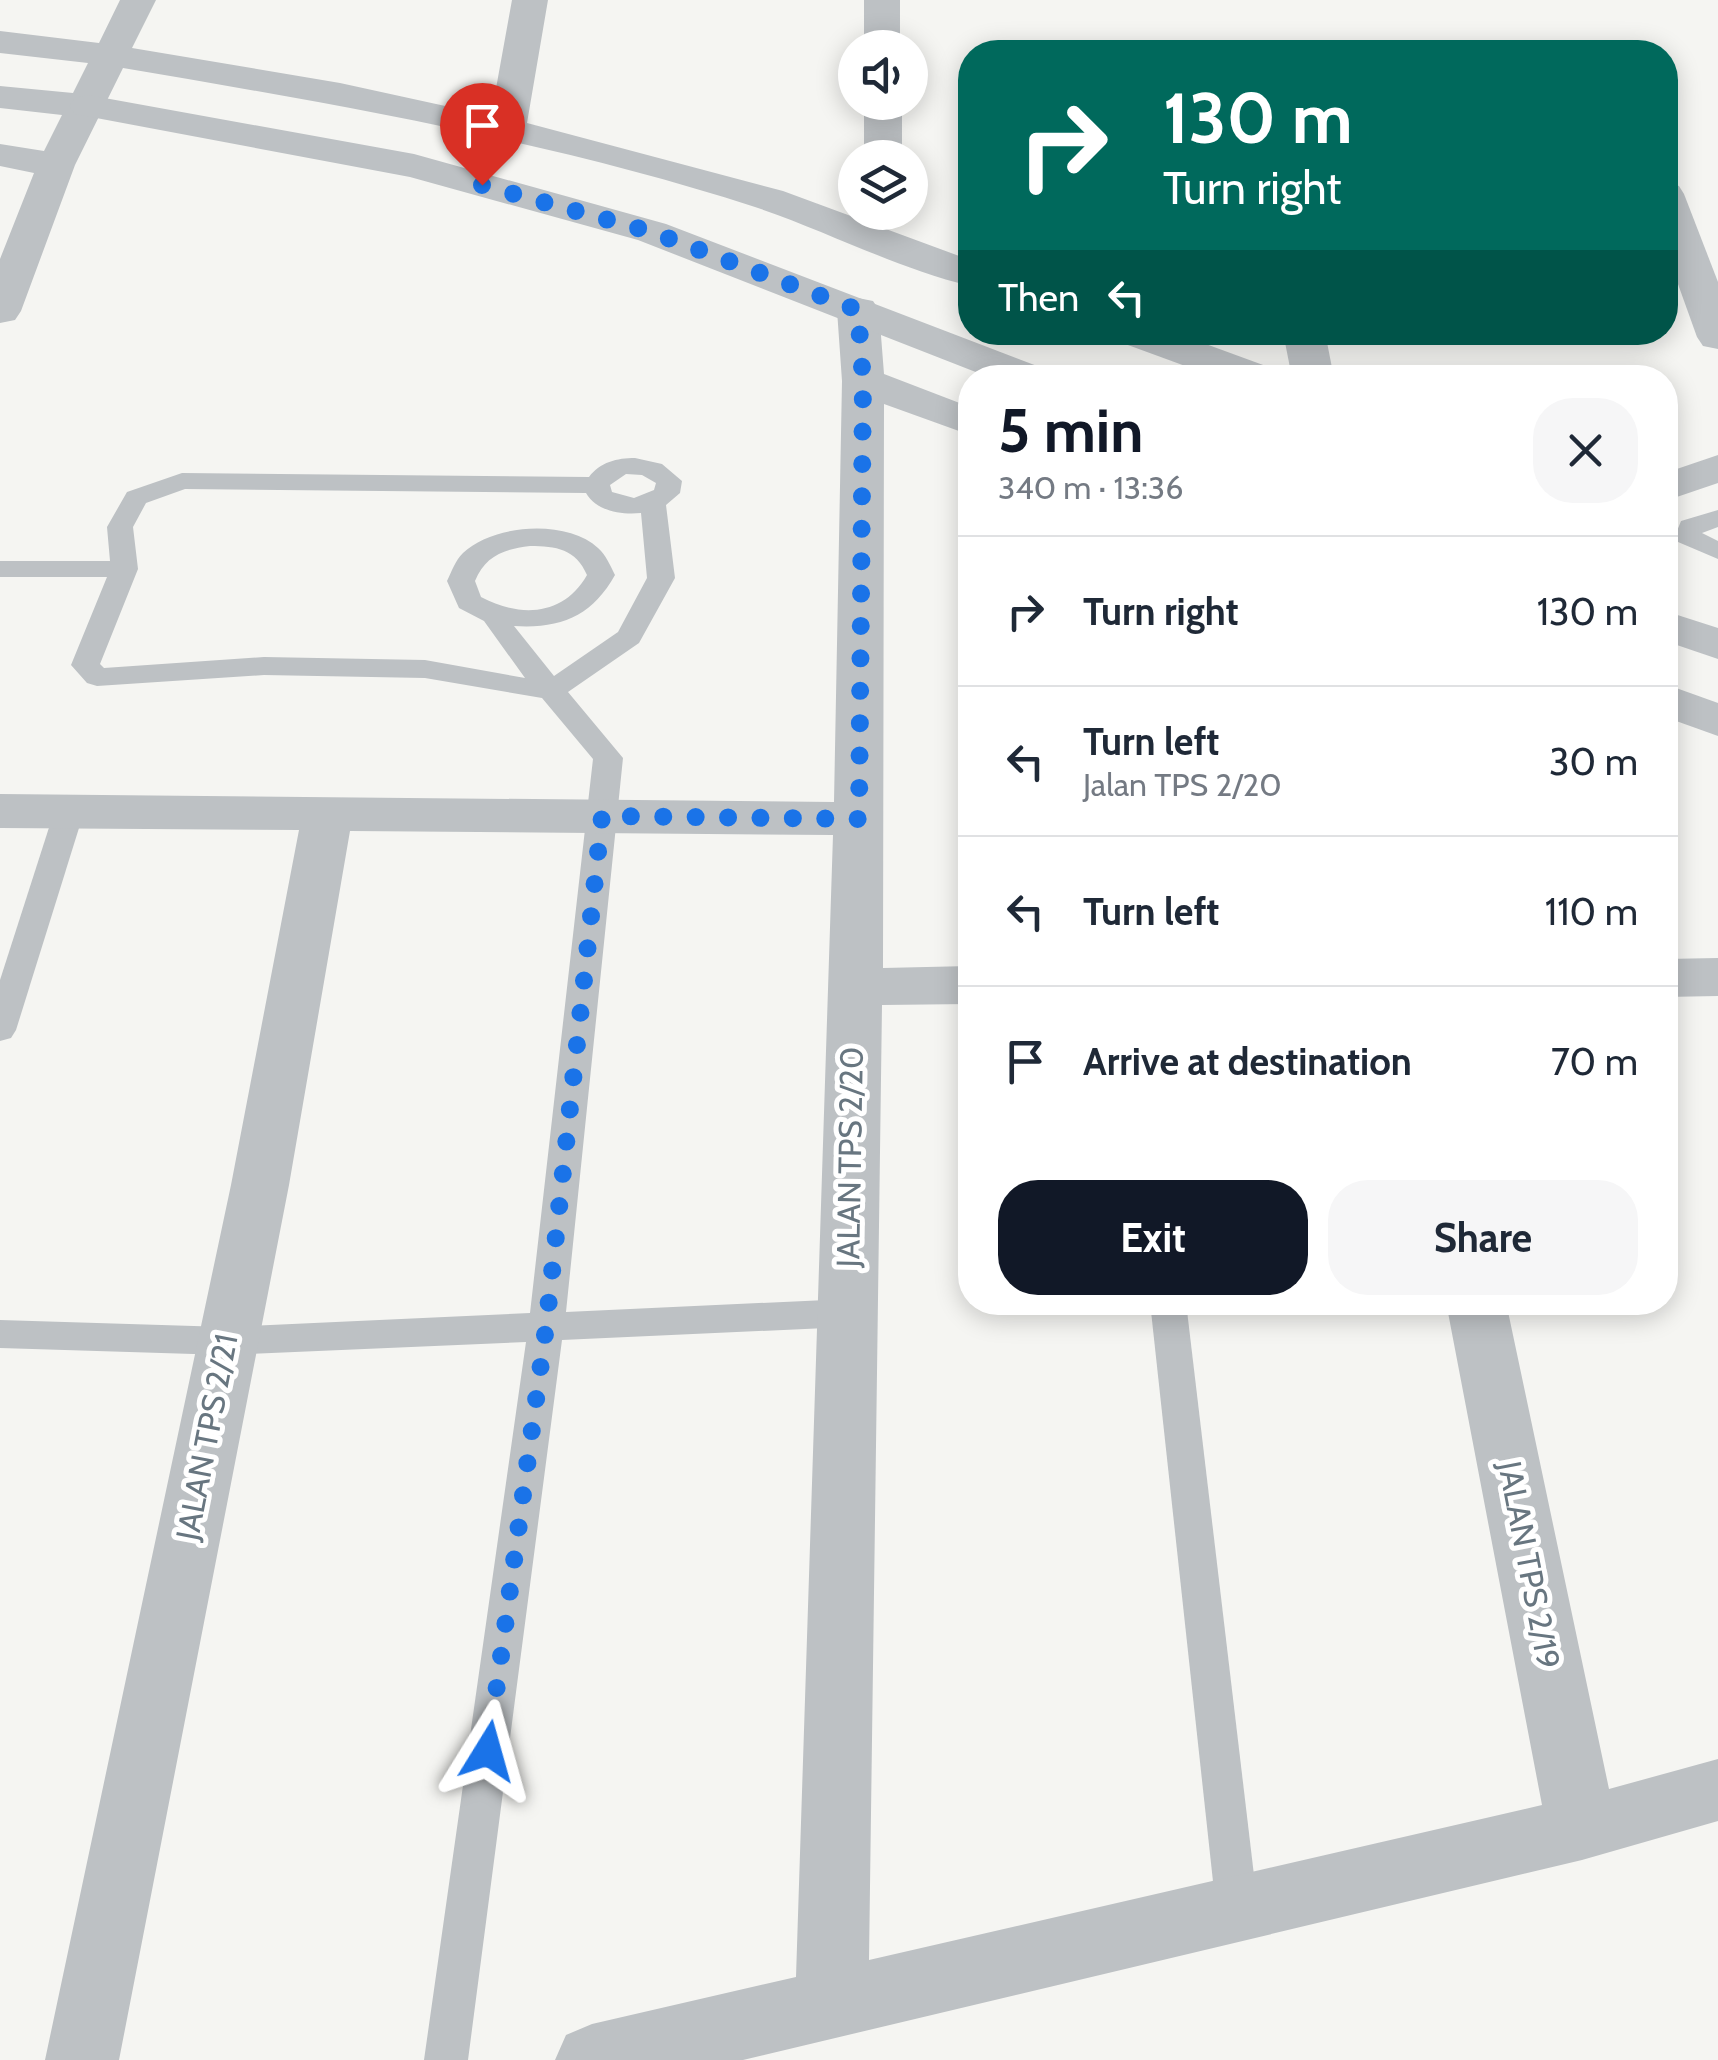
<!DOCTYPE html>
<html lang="en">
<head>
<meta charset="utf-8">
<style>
  :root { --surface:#fff; --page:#f6f6f7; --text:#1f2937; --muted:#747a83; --line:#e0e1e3; --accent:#111827 }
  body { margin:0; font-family:Cabin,sans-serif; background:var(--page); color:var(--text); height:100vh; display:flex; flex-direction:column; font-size:38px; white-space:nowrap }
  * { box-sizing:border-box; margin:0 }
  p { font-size:32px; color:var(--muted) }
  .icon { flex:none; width:55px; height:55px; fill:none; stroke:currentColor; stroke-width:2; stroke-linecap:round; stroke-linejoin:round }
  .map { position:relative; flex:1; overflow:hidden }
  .panel { position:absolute; left:958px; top:365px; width:720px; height:950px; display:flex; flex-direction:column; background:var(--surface); border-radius:40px; box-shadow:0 5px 25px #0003 }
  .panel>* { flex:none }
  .hud { position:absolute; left:958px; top:40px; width:720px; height:305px; border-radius:40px; box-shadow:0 5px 25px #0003; background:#00695c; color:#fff; overflow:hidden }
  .buttons { position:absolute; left:838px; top:30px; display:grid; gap:20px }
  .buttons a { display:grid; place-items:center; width:90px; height:90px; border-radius:50%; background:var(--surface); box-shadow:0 5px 25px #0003; font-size:50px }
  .pin { position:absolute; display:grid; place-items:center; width:85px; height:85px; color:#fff; margin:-102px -42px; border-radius:50% 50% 50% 0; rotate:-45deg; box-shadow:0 0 10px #0007 }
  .pin .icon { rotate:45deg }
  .me { position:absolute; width:110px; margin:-55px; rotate:8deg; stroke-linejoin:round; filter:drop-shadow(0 0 8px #0008) }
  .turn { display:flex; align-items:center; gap:35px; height:210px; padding:0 40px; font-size:45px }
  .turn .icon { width:130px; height:130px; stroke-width:2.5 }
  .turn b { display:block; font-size:70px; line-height:85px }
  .then { display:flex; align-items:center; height:95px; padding:0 40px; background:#0003; gap:20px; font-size:38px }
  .round { display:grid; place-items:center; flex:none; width:105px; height:105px; border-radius:40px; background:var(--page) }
  .headline { display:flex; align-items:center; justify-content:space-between; height:170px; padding:0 40px }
  h1 { font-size:60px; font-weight:700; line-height:75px; color:var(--accent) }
  .button { display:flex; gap:20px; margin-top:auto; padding:20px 40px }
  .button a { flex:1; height:115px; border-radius:40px; background:var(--accent); color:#fff; font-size:40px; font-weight:700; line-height:115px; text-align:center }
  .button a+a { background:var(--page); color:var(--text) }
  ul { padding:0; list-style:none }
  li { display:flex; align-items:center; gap:30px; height:150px; padding:0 40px; border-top:2px solid var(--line) }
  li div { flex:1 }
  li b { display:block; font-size:38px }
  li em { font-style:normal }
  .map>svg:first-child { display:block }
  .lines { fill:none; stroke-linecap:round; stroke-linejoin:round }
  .service { fill:#bdc1c4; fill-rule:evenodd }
  .minor { fill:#bdc1c4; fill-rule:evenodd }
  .tertiary { fill:#bdc1c4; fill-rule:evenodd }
  .route { stroke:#1a73e8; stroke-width:18; stroke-dasharray:0 32.4 }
  .labels { text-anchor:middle; stroke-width:10; stroke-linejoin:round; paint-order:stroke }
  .street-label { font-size:32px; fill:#687680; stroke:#fff }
</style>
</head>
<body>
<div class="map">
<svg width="1718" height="2060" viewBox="0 0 1718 2060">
  <rect width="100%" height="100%" fill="#f5f5f2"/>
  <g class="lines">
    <!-- service -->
    <g class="service">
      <path d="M 635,458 L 662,464 L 682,481 L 680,493 L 666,505 L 675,578 L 639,643 L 568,692 L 623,758 L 566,1312 L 848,1299 L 861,1303 L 866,1313 L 861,1323 L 848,1327 L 562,1340 L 468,2060 L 424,2060 L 526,1342 L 226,1355 L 0,1348 L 0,1320 L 226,1327 L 530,1313 L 593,759 L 542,698 L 425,678 L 264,675 L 97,686 L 87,683 L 71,665 L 107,577 L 0,577 L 0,561 L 110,561 L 107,527 L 127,492 L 182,473 L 589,477 C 600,462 617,458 635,458 ZM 626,474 L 642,475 L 656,483 L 654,490 L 634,498 L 612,492 L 610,485 ZM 185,489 L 586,493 C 596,511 621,515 641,513 L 647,578 L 618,632 L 554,676 L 514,626 C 561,629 592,616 615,575 C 610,565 606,555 598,548 C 567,519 493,524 463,553 C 455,561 452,571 447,581 L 459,608 L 484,621 L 525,678 L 425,660 L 264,657 L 104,668 L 100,664 L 138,569 L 133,527 L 146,503 ZM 530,546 C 556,546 576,549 587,575 C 564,616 520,618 481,597 L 475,581 C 485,556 504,549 530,546 Z"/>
      <path d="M 1718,510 L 1718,527 L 1702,533 L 1718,541 L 1718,559 L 1678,542 L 1675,536 L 1681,521 Z"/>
      <path d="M 69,802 L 80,805 L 84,812 L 16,1030 L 11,1038 L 0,1041 L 0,980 L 54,812 L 58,805 Z"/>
      <path d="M 1150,1302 L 1186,1302 L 1258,1909 L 1252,1923 L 1237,1929 L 1222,1923 L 1216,1909 Z"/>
    </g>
    <!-- minor -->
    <g class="minor">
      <path d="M 120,0 L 156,0 L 132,48 L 340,83 L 491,116 L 512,0 L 548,0 L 527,123 L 783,191 L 970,260 L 970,286 C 896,268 827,231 755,207 C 550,141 335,104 123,68 L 75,165 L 21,311 L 15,320 L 0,323 L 0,259 L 34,173 L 0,166 L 0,144 L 44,151 L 62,115 L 0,108 L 0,86 L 73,93 L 88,63 L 0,53 L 0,31 L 99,43 Z"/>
      <rect x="864" y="0" width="36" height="48"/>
      <path d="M 1242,40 L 1255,43 L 1260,52 L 1224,52 L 1229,43 Z"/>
      <rect x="864" y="102" width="38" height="56"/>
      <path d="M 1665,182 L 1679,186 L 1684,194 L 1718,282 L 1718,349 L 1703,346 L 1697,337 L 1665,248 Z"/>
      <path d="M 858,298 L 873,301 L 879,310 L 884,374 L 970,407 L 970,435 L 884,404 L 883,968 L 970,966 L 970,1004 L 882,1005 L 869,1960 L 1542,1805 L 1446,1302 L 1506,1302 L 1609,1789 L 1718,1759 L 1718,1821 L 1582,1860 L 743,2060 L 555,2060 L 566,2035 L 592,2024 L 796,1977 L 833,835 L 350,831 L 289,1185 L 119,2060 L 45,2060 L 231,1185 L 299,830 L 0,828 L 0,794 L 834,802 L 842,381 L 837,310 L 843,301 Z"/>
      <path d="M 1112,332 L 1173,332 L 1274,369 L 1280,378 L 1218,378 L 1117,341 Z"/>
      <path d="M 1283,332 L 1325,332 L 1334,378 L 1292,378 Z"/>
      <path d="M 1718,455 L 1718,483 L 1665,501 L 1665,473 Z"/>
      <path d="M 1665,684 L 1718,703 L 1718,736 L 1665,717 Z"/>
      <path d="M 1718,958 L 1718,996 L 1665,997 L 1665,959 Z"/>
    </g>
    <!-- tertiary -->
    <g class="tertiary">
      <path d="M 88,95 L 414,154 L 666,224 L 1045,369 L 1051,378 L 991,378 L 638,240 L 410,177 L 75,114 L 69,106 L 75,98 Z"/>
      <path d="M 1665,611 L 1718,628 L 1718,659 L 1665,641 Z"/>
    </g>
  </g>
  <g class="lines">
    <!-- route -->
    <path class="route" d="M 482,185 L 652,232 L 858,310 L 863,381 L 859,819 L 602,816 L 546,1327 L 488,1751"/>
  </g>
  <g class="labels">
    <!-- street labels -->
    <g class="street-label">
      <text transform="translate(850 1157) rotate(-89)" y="11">JALAN TPS 2/20</text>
      <text transform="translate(207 1437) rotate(-79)" y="11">JALAN TPS 2/21</text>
      <text transform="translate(1529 1565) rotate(79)" y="11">JALAN TPS 2/19</text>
    </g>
  </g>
</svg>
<div class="buttons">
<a><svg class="icon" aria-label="sound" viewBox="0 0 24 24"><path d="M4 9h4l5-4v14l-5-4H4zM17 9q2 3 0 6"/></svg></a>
<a><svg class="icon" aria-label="layers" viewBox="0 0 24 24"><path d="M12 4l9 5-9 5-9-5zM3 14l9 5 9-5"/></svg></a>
</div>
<div class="pin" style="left:482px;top:185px;background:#d93025"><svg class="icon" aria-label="arrive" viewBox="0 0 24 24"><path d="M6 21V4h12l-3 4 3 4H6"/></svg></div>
<svg class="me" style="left:488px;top:1751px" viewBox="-20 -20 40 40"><path d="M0-17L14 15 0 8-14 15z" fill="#1a73e8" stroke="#fff" stroke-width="4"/></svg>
<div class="hud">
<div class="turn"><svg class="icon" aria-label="right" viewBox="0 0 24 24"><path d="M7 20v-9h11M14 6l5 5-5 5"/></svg><div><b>130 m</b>Turn right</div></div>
<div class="then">Then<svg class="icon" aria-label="left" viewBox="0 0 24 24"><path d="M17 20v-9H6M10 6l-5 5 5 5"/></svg></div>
</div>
<section class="panel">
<div class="headline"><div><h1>5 min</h1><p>340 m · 13:36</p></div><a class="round"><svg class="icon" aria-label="close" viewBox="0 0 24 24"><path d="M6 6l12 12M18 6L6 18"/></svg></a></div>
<ul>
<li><svg class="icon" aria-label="right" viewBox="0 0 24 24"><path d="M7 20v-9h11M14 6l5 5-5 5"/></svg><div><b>Turn right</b></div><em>130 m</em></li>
<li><svg class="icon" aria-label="left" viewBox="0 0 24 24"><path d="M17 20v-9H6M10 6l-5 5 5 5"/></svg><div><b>Turn left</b><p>Jalan TPS 2/20</p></div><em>30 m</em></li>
<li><svg class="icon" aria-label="left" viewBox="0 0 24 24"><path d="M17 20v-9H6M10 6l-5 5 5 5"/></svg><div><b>Turn left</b></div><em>110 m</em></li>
<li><svg class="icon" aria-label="arrive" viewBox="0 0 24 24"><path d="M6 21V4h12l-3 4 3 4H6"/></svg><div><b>Arrive at destination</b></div><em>70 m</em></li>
</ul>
<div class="button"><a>Exit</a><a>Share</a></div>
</section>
</div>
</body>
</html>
